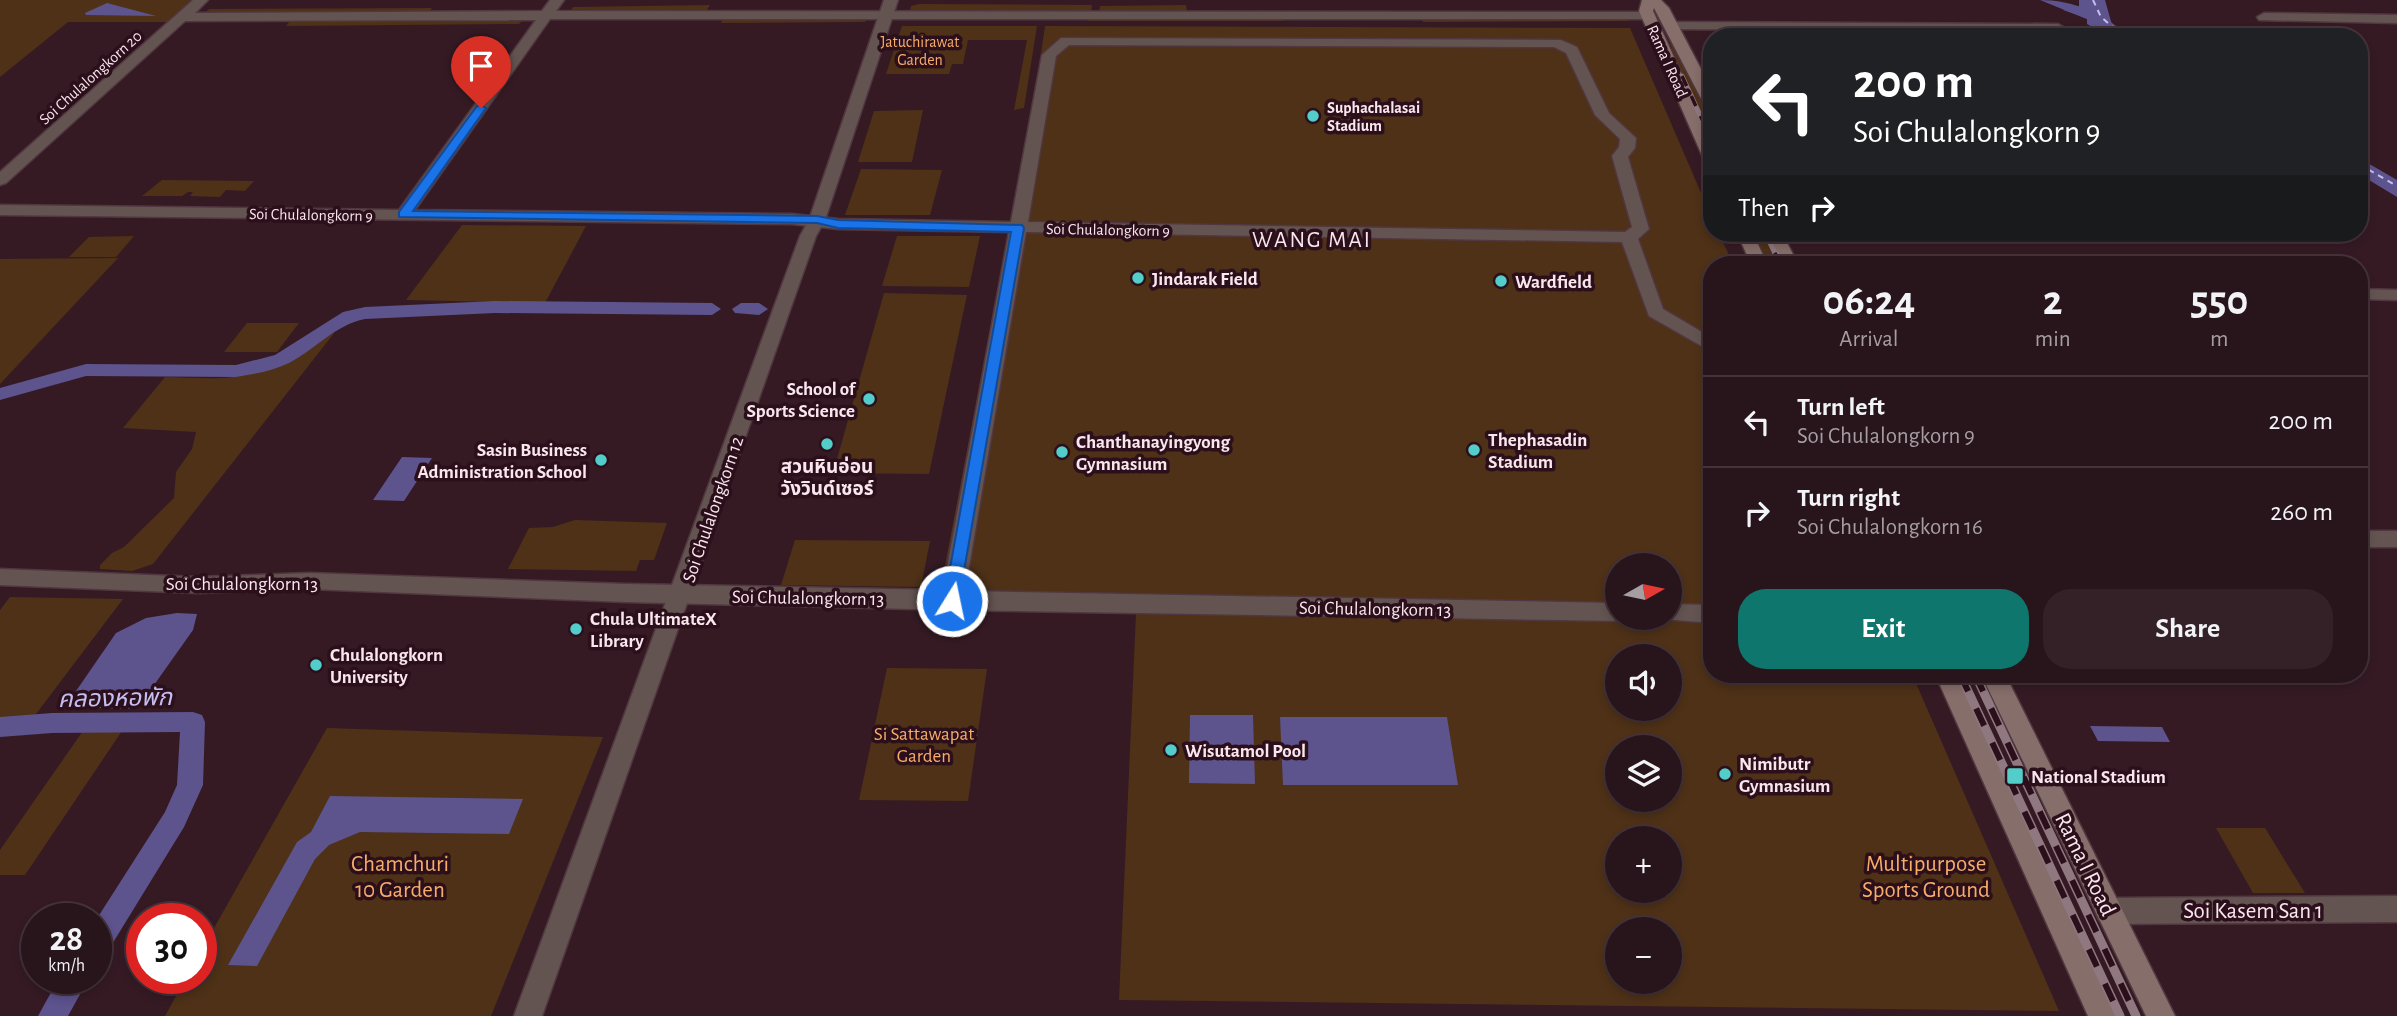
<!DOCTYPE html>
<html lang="en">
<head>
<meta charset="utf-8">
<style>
  :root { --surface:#28141b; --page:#342128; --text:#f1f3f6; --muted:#a59ea3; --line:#44333a; --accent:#0f766e }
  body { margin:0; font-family:"Alegreya Sans","Noto Sans Thai",sans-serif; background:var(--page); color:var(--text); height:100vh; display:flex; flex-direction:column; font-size:26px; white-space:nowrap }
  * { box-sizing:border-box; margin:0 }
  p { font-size:23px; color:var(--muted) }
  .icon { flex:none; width:38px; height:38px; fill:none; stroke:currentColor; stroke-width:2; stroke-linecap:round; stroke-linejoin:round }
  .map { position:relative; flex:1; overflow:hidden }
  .sheet { position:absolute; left:1703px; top:256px; width:665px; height:427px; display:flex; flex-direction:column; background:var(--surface); border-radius:28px; box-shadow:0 4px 10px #0003,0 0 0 2px var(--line) }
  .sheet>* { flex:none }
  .hud { position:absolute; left:1703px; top:28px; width:665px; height:214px; border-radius:28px; box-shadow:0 4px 10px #0003,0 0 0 2px var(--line); background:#202124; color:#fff; overflow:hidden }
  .needle { width:46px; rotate:81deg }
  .controls { position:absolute; left:1605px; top:553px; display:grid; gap:14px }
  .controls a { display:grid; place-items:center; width:77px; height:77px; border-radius:50%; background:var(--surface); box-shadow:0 4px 10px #0003,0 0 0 2px var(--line); font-size:35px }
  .speed { position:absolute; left:21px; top:903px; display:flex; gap:14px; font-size:35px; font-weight:700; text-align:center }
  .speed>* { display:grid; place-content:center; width:91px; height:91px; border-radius:50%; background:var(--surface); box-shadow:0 4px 10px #0003,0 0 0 2px var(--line); line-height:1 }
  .speed small { font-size:18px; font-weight:400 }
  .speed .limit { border:10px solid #d22; background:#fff; color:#111 }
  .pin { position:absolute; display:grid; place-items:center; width:60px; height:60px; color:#fff; margin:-72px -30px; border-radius:50% 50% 50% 0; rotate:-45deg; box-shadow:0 0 7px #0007 }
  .pin .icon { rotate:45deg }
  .me { position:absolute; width:77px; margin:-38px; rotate:10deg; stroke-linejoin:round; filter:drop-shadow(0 0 5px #0008) }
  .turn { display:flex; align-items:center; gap:24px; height:147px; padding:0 35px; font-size:32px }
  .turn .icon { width:91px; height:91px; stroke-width:2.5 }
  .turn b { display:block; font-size:49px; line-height:60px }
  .then { display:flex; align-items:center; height:66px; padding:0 35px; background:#0003; gap:14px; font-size:26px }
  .eta { display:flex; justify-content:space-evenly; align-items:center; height:119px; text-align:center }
  .eta b { font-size:42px; font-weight:600; line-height:49px }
  .primary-button { display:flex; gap:14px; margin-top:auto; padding:14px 35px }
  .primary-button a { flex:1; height:80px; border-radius:28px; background:var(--accent); color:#fff; font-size:28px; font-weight:600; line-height:80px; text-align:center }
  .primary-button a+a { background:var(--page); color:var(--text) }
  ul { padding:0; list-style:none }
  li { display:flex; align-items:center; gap:21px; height:91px; padding:0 35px; border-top:2px solid var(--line) }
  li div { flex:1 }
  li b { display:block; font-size:26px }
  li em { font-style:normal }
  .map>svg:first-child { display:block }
  .green { fill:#4e3117; fill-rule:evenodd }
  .water { fill:#5d538d }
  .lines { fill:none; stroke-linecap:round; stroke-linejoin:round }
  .canal { fill:#5d538d; fill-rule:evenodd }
  .ferry { stroke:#c5bef2; stroke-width:2; stroke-dasharray:6 5; stroke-linecap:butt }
  .minor-casing { stroke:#513740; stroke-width:3 }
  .tertiary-casing { stroke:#513740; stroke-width:3 }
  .secondary-casing { stroke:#513740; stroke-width:3 }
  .minor { fill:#635451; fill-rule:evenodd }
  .tertiary { fill:#635451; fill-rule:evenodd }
  .secondary { fill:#866e6a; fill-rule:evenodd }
  .rail-far2-casing { stroke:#8f7880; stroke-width:5 }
  .rail-far1-casing { stroke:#8f7880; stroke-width:8 }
  .rail-casing { stroke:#8f7880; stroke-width:9 }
  .rail-far2 { stroke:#2b101b; stroke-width:3.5; stroke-dasharray:11; stroke-linecap:butt }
  .rail-far1 { stroke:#2b101b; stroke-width:5; stroke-dasharray:15; stroke-linecap:butt }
  .rail { stroke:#2b101b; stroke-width:6; stroke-dasharray:19; stroke-linecap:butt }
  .route { fill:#1a73e8; stroke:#114b97; stroke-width:2 }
  .poi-dot { fill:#53cdca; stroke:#2b101b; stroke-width:2.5 }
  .labels { text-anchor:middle; stroke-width:7; stroke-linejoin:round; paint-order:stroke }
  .far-park-label { font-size:16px; fill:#f7ac68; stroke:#2b101b }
  .far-street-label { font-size:16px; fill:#fae6ed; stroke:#2b101b }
  .far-poi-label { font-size:16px; font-weight:bold; fill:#fae6ed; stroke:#2b101b; text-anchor:start }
  .poi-label { font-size:19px; font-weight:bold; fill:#fae6ed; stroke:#2b101b; text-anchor:start }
  .street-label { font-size:19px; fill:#fae6ed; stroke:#2b101b }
  .park-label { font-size:19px; fill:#f7ac68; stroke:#2b101b }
  .quarter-label { font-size:23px; letter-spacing:2px; fill:#fae6ed; stroke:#2b101b }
  .near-park-label { font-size:23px; fill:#f7ac68; stroke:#2b101b }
  .near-street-label { font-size:23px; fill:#fae6ed; stroke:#2b101b }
  .near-water-label { font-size:24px; font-style:italic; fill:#c5bef2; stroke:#2b101b }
</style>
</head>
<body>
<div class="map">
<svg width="2397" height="1016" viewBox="0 0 2397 1016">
  <rect width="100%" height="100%" fill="#351a24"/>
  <!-- green -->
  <g class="green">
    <path d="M 0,0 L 193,0 L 169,22 L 68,22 L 0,77 Z"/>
    <path d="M 919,4 L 1092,5 L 1091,12 L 910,11 L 911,6 Z"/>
    <path d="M 710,5 L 707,10 L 570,12 L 573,7 Z"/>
    <path d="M 1186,5 L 1187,11 L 1099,12 L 1100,6 Z"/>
    <path d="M 432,8 L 428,13 L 204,14 L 209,9 Z"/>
    <path d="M 1088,17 L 1283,17 L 1284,21 L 1087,21 Z"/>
    <path d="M 1422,17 L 1627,17 L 1629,21 L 1423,22 Z"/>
    <path d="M 723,18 L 867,18 L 865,22 L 721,23 Z"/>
    <path d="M 523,20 L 519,24 L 286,26 L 290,21 Z"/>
    <path d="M 902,26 L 1037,26 L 1024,108 L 1014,110 L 1027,40 L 968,40 L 963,64 L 952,64 L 949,74 L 886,74 Z"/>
    <path d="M 1045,26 L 1630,28 L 1711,216 L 1712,233 L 1719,233 L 1733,264 L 1712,264 L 1712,674 L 1912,674 L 2059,1011 L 1119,1000 L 1136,613 L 937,607 L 1034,101 ZM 1617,565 L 1670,565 L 1670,618 L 1617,618 ZM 1617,656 L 1670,656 L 1670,709 L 1617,709 ZM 1617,747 L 1670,747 L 1670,800 L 1617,800 ZM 1617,838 L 1670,838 L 1670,891 L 1617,891 ZM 1617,929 L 1670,929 L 1670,982 L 1617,982 Z"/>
    <path d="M 1666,32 L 1670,32 L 1711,115 L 1711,151 L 1697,119 Z"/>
    <path d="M 923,110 L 912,162 L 858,162 L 874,111 Z"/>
    <path d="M 861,169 L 942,170 L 930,215 L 845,215 Z"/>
    <path d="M 162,180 L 254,181 L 245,191 L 226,190 L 220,197 L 190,196 L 193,192 L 188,192 L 182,196 L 142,196 Z"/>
    <path d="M 462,225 L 586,226 L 545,303 L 406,300 Z"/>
    <path d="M 1750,233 L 1768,233 L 1783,264 L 1764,264 Z"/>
    <path d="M 134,236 L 116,257 L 69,257 L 89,237 Z"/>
    <path d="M 897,236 L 980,236 L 969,287 L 882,286 Z"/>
    <path d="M 118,258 L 0,384 L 0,259 Z"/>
    <path d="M 884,293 L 967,295 L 929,474 L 833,473 Z"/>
    <path d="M 247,323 L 299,323 L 277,352 L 224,352 Z"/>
    <path d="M 335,332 L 153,564 L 132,571 L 100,569 L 100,565 L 112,553 L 124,547 L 174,498 L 176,472 L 192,449 L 196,432 L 123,428 L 165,377 C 187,377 210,380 231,377 C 270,372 302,350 335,332 Z"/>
    <path d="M 575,520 L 667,523 L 654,560 L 640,560 L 636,571 L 508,569 L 529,528 L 553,527 Z"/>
    <path d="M 795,540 L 930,541 L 921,587 L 781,585 Z"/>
    <path d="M 10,597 L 123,599 L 30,722 L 0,722 L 0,610 Z"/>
    <path d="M 887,668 L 987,669 L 968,801 L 859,800 Z"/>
    <path d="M 85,728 L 124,728 L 25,875 L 0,875 L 0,850 Z"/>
    <path d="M 327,728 L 603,737 L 491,1016 L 165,1016 L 186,978 L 201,978 L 201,951 Z"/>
    <path d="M 2216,828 L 2265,828 L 2305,893 L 2253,893 Z"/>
  </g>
  <!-- water -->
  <g class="water">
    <path d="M 2079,0 L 2105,0 L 2112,25 L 2130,37 L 2110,37 L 2087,24 L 2087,18 L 2063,10 L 2079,6 Z"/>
    <path d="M 107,3 L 156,16 L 86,15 L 85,13 Z"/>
    <path d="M 2359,158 L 2397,180 L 2397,197 L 2359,174 Z"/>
    <path d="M 402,457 L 432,458 L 404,501 L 373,500 Z"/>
    <path d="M 177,613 L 197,614 L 193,630 L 137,709 L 65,707 L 116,633 L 146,618 Z"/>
    <path d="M 1190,715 L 1253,715 L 1255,784 L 1189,783 Z"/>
    <path d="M 1280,717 L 1447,717 L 1458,785 L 1283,785 Z"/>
    <path d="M 2090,726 L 2162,727 L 2170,742 L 2098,741 Z"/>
    <path d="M 330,796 L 523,799 L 509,834 L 360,832 L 329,845 L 315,859 L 257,966 L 228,965 L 297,842 L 311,832 Z"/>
  </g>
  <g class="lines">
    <!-- canal -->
    <g class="canal">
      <path d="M 2040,0 C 2072,0 2106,13 2128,37 L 2112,37 L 2089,20 Z"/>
      <path d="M 495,301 L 712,303 L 721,309 L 712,315 L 495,313 L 365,319 C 335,325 316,349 289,363 C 273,371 254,374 236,377 L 86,376 L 0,400 L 0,388 L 86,364 L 236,365 L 275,355 L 343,312 L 365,307 Z"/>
      <path d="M 741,303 L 759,303 L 768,309 L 759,315 L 735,313 L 732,309 Z"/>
      <path d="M 193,712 L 202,715 L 205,722 L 203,785 L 184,827 L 106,954 L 96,958 L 96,920 L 165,812 L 177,785 L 180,732 L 52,733 L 0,737 L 0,717 L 52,713 Z"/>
      <path d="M 59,978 L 89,978 L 68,1016 L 38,1016 Z"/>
    </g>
    <!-- ferry -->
    <g class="ferry">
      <path d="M 2093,0 L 2101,17 L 2124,37"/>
      <path d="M 2359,164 L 2397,186"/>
    </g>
    <defs>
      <g id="minor">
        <path d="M 193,0 L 208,0 L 195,13 L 542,11 L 550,0 L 564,0 L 556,11 L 1653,12 L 1653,18 L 1648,19 L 550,19 L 415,210 L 792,214 L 838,219 L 1011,222 L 1042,55 L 1061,38 L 1561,40 L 1577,47 L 1609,113 L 1636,138 L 1635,148 L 1628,157 L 1649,229 L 1638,239 L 1663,309 L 1712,338 L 1712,352 L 1649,316 L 1622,242 L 1026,232 L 965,591 L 1617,603 L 1617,618 L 1625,618 L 1617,621 L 952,610 L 626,602 L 310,589 L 198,593 L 0,585 L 0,569 L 198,577 L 310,573 L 626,584 L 943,590 L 1009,232 L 838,229 L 792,224 L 0,215 L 0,205 L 399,210 L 536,20 L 185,21 L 6,183 L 0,185 L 0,172 ZM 1069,45 L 1554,47 L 1566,53 L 1595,115 L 1620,139 L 1619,147 L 1612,156 L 1632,227 L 1625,232 L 1028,222 L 1056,56 Z"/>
        <path d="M 2264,13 L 2397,15 L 2397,23 L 2259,20 L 2257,17 Z"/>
        <path d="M 1671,22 L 2058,24 L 2065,28 L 2058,32 L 1666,29 L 1664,26 Z"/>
        <path d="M 2359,289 L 2397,290 L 2397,300 L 2359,299 Z"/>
        <rect x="2359" y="531" width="38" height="16"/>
        <path d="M 1670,604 L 1712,605 L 1712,623 L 1662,619 L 1670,618 Z"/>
        <path d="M 2397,896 L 2397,922 L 2109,924 L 2099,920 L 2095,911 L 2099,902 L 2109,898 Z"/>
      </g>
      <path id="tertiary" d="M 884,0 L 898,0 L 825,220 L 816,236 L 542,1016 L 514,1016 L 800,236 L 809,220 Z"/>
      <g id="secondary">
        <path d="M 1642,0 L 1661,0 L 1669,8 L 1712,90 L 1712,110 L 1705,106 L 1654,8 L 1653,11 L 1712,141 L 1712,165 L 1704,160 L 1639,11 Z"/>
        <path d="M 1737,233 L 1753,233 L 1767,264 L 1751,264 Z"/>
        <path d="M 1766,233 L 1782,233 L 1798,264 L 1782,264 Z"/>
        <path d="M 1935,674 L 1959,674 L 2117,1016 L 2088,1016 Z"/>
        <path d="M 1981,674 L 2005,674 L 2175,1016 L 2146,1016 Z"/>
      </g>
    </defs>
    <!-- minor casing -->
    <use href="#minor" class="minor-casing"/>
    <!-- tertiary casing -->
    <use href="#tertiary" class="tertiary-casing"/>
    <!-- secondary casing -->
    <use href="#secondary" class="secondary-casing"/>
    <!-- minor -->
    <use href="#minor" class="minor"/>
    <!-- tertiary -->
    <use href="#tertiary" class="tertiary"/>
    <!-- secondary -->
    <use href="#secondary" class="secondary"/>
    <defs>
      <g id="rail-far2">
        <path d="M 1682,76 L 1712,141"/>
        <path d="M 1765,233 L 1777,257"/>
      </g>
      <path id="rail-far1" d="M 1776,255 L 1780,264"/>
      <g id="rail">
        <path d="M 1960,674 L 2120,1016"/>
        <path d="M 1975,674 L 2136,1016"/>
      </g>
    </defs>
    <!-- rail-far2 casing -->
    <use href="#rail-far2" class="rail-far2-casing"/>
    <!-- rail-far1 casing -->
    <use href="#rail-far1" class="rail-far1-casing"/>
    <!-- rail casing -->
    <use href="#rail" class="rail-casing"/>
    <!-- rail-far2 -->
    <use href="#rail-far2" class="rail-far2"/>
    <!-- rail-far1 -->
    <use href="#rail-far1" class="rail-far1"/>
    <!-- rail -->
    <use href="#rail" class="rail"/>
  </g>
  <!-- route -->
  <path class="route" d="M 481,105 L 486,108 L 413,211 L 817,216 L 838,220 L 1022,225 L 1024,228 L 958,605 L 946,605 L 944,601 L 1011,232 L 838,228 L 817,223 L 399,217 L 399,212 L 477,106 Z"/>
  <!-- markers -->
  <g class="poi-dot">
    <circle cx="1313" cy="116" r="7"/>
    <circle cx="1138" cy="278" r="7"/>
    <circle cx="1501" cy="281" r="7"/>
    <circle cx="869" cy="399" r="7"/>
    <circle cx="827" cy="444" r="7"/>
    <circle cx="1474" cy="450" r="7"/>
    <circle cx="1062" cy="452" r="7"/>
    <circle cx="601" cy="460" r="7"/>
    <circle cx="576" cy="629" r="7"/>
    <circle cx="316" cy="665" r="7"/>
    <circle cx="1171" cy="750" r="7"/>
    <circle cx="1725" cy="774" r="7"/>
    <rect x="2006" y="767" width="18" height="18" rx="3.5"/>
  </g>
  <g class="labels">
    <!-- far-park labels -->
    <g class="far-park-label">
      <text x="920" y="47">Jatuchirawat<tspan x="920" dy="18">Garden</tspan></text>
    </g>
    <!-- far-street labels -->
    <g class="far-street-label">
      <text transform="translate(1668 61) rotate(66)" y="6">Rama I Road</text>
      <text transform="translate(90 77) rotate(-42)" y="6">Soi Chulalongkorn 20</text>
      <text transform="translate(311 214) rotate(1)" y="6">Soi Chulalongkorn 9</text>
      <text transform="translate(1108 229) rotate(1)" y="6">Soi Chulalongkorn 9</text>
    </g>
    <!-- far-poi labels -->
    <g class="far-poi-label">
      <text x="1327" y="113">Suphachalasai<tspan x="1327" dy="18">Stadium</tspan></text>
    </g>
    <!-- poi labels -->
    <g class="poi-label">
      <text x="1152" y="285">Jindarak Field</text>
      <text x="1515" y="288">Wardfield</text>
      <text x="855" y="395" text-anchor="end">School of<tspan x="855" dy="22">Sports Science</tspan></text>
      <text x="1488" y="446">Thephasadin<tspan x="1488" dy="22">Stadium</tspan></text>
      <text x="1076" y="448">Chanthanayingyong<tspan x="1076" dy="22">Gymnasium</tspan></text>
      <text x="587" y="456" text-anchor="end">Sasin Business<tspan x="587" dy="22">Administration School</tspan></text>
      <text x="827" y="473" text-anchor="middle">สวนหินอ่อน<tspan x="827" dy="22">วังวินด์เซอร์</tspan></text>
      <text x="590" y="625">Chula UltimateX<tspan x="590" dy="22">Library</tspan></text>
      <text x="330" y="661">Chulalongkorn<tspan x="330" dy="22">University</tspan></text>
      <text x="1185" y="757">Wisutamol Pool</text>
      <text x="1739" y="770">Nimibutr<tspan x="1739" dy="22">Gymnasium</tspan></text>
      <text x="2031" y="783">National Stadium</text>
    </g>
    <!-- street labels -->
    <g class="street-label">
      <text transform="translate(712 509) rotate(-71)" y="7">Soi Chulalongkorn 12</text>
      <text x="242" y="590">Soi Chulalongkorn 13</text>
      <text transform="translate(808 597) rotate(1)" y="7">Soi Chulalongkorn 13</text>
      <text transform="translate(1375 608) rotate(1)" y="7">Soi Chulalongkorn 13</text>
    </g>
    <!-- park labels -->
    <g class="park-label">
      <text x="924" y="740">Si Sattawapat<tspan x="924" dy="22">Garden</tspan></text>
    </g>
    <!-- quarter labels -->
    <g class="quarter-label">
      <text x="1312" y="247">WANG MAI</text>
    </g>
    <!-- near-park labels -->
    <g class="near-park-label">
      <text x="400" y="871">Chamchuri<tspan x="400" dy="26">10 Garden</tspan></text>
      <text x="1926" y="871">Multipurpose<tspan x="1926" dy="26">Sports Ground</tspan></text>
    </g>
    <!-- near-street labels -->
    <g class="near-street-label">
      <text transform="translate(2086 864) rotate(64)" y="8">Rama I Road</text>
      <text x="2253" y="918">Soi Kasem San 1</text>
    </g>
    <!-- near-water labels -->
    <g class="near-water-label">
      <text transform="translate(115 698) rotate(-1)" y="8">คลองหอพัก</text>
    </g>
  </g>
</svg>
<div class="controls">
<a><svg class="needle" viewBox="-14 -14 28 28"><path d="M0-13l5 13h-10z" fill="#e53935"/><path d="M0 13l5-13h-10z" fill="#a59ea3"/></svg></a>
<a><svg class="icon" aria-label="sound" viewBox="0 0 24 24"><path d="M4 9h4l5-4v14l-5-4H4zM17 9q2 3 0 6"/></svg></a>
<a><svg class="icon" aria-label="layers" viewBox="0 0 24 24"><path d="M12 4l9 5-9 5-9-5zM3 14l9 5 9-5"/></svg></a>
<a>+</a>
<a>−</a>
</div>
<div class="speed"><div>28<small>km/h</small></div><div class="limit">30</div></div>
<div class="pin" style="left:481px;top:108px;background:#d93025"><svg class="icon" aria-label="arrive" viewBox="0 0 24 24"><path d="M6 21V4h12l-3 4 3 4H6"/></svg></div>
<svg class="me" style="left:952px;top:601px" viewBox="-20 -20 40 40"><circle r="17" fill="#1a73e8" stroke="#fff" stroke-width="3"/><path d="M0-11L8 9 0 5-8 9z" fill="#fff"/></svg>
<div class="hud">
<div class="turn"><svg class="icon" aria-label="left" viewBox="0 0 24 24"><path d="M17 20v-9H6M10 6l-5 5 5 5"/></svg><div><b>200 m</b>Soi Chulalongkorn 9</div></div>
<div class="then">Then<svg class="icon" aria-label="right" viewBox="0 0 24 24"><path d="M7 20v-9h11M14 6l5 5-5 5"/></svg></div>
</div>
<section class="sheet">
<div class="eta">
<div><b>06:24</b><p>Arrival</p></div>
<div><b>2</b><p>min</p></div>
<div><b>550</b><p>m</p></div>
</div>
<ul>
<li><svg class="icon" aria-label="left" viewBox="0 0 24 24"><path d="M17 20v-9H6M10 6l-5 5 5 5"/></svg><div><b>Turn left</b><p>Soi Chulalongkorn 9</p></div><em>200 m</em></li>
<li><svg class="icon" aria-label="right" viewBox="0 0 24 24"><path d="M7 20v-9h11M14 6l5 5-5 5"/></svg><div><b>Turn right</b><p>Soi Chulalongkorn 16</p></div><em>260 m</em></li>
</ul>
<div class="primary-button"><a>Exit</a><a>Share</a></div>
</section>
</div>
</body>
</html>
